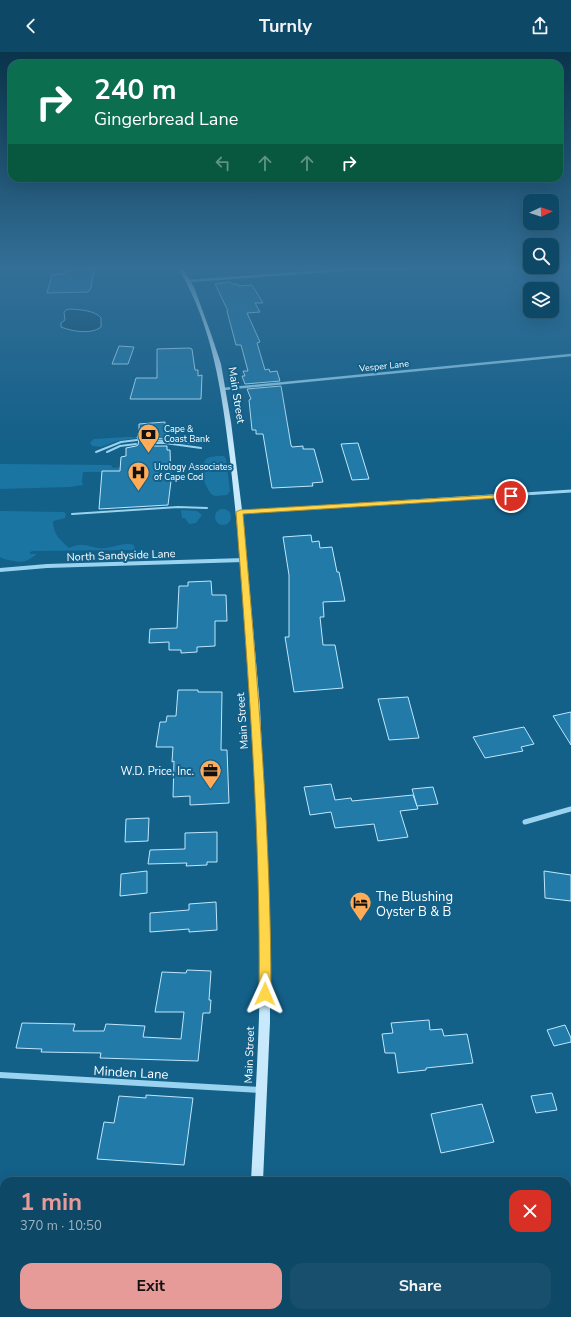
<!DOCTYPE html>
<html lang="en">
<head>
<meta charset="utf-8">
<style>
  :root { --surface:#0e4867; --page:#174f6d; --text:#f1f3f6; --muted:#9bb2c0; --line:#2e607b; --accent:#e69b98 }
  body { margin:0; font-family:"Nunito Sans",sans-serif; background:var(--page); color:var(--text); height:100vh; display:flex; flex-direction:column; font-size:15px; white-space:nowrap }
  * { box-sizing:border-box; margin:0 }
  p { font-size:13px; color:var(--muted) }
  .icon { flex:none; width:22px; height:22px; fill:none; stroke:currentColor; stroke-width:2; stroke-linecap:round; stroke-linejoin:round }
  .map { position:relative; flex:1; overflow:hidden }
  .drawer { position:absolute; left:0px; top:1125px; width:571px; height:140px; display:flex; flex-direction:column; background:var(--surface); border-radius:12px 12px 0 0; box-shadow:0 4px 16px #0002,0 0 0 1px var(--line) }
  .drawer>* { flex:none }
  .banner { position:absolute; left:8px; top:8px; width:555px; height:122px; border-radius:12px; box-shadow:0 4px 16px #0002,0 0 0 1px var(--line); background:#0b6e4f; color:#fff; overflow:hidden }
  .needle { width:26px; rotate:87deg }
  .fabs { position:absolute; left:523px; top:142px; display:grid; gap:8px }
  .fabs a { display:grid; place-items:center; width:36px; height:36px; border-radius:8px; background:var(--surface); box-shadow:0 4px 16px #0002,0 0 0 1px var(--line); font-size:20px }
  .pin { position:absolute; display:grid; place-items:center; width:34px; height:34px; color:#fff; margin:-17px; border:2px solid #fff; border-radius:50%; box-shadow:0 1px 4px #0007 }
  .me { position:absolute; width:44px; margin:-22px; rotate:1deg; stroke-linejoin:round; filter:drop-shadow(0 0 3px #0008) }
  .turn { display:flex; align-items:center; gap:14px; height:84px; padding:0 20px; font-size:18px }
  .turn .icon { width:52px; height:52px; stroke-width:2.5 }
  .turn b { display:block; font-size:28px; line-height:34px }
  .lanes { display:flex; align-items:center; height:38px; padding:0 20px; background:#0003; justify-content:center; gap:20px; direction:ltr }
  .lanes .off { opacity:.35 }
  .round { display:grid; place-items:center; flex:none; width:42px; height:42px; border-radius:12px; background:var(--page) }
  .summary { display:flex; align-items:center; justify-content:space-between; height:68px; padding:0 20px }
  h1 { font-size:24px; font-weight:700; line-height:30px; color:var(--accent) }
  .primary-button { display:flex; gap:8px; margin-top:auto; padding:8px 20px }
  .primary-button a { flex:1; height:46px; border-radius:12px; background:var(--accent); color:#111; font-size:16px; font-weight:700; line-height:46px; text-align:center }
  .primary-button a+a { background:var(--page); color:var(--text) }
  header { display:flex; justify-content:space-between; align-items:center; height:52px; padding:0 20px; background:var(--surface); font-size:18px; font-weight:700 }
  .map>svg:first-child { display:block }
  .green { fill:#1b75a3 }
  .water { fill:#0c4565; stroke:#8bd1f3 }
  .building { fill:#217aa8; stroke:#c0e7fc }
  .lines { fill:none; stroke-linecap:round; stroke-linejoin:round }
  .service { stroke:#99d3f0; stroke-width:2 }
  .minor-far4 { stroke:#99d3f0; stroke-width:2.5 }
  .minor-far3 { stroke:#99d3f0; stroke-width:3 }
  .minor-far2 { stroke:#99d3f0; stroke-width:4 }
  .minor-far1 { stroke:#99d3f0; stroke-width:5 }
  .minor { stroke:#99d3f0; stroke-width:6 }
  .secondary { fill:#c7e9fb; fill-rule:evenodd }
  .route { fill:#ffd54a; stroke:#a68a30 }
  .labels { text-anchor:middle; stroke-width:4; stroke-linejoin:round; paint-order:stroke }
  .far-street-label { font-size:9px; fill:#fff; stroke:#136089 }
  .far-poi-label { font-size:9px; fill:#fff; stroke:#136089; text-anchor:start }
  .street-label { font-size:11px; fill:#fff; stroke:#136089 }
  .poi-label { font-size:11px; fill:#fff; stroke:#136089; text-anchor:end }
  .near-poi-label { font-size:13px; fill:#fff; stroke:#136089; text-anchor:start }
  .near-street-label { font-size:13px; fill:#fff; stroke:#136089 }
</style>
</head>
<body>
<header><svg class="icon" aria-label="back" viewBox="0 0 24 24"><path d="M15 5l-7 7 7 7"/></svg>Turnly<svg class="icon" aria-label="share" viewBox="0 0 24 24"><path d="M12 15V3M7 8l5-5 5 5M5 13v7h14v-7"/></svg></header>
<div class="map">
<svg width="571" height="1265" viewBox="0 0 571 1265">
  <rect width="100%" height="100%" fill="#136089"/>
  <!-- green -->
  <g class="green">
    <path d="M 127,385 L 170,386 L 137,386 L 117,389 L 101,395 L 92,394 L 90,391 L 94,387 Z"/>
    <path d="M 218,404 L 224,404 L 226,407 L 230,439 L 227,443 L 215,444 L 211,442 C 204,432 199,419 206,407 L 210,405 Z"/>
    <path d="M 0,412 L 111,413 L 113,416 L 147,412 L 101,433 L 101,420 L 83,420 L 82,429 L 83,433 L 70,435 L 0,437 Z"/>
    <circle cx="223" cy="465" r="8"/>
    <path d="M 181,458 L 197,459 L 202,463 L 196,471 L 189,472 L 185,466 L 182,466 Z"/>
    <path d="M 0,459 L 64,460 L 66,462 L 65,466 L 53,469 C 53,482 60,488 69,496 C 87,488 89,498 106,496 C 115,495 124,490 134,493 L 135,498 L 33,499 L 30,500 L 30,502 L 37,502 C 25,511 23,511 9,508 C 5,507 3,507 0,505 Z"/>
  </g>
  <!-- water -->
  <path class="water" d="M 70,257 C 81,258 94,258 101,266 L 101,275 C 91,283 71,279 61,275 L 61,271 L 65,268 L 64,260 L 66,258 Z"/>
  <!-- building -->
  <g class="building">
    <path d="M 78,216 L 94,216 L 91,236 L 88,240 L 47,241 L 52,223 L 66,222 L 67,218 Z"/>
    <path d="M 230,230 L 232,232 L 238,232 L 239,234 L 252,233 L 263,251 L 255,251 L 260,260 L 247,261 L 260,290 L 257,291 L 265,318 L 269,317 L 270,320 L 277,319 L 280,329 L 245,332 L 242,324 L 245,324 L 243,319 L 248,319 L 241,293 L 236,293 L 227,259 L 228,259 L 215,232 Z"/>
    <path d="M 119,294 L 134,295 L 128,312 L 112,312 Z"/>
    <path d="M 189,296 L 192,297 L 195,318 L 198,318 L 198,324 L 202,323 L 201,347 L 130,347 L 136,326 L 157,326 L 157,297 Z"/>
    <path d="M 281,334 L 291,393 L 292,395 L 303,394 L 303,397 L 314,397 L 323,430 L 312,431 L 313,434 L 272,436 L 263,382 L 256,382 L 256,378 L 252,378 L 249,348 L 251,347 L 247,337 Z"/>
    <path d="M 165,370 L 166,387 L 147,386 L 146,391 L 148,394 L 167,394 L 167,398 L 170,398 L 171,429 L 168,453 L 99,457 L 102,419 L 120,419 L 121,405 L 126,404 L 126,396 L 136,394 L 138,393 L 139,387 L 137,386 L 139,380 L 139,372 Z"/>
    <path d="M 358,391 L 369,427 L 352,428 L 341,392 Z"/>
    <path d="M 311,483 L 312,490 L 319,489 L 320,496 L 332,495 L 337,520 L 339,520 L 345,549 L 323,550 L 324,565 L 320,565 L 323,593 L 335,593 L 343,636 L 294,640 L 285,585 L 289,585 L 289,523 L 283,485 Z"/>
    <path d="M 211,529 L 212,543 L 226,543 L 227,569 L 215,569 L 215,594 L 197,595 L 197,600 L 181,601 L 181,598 L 169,598 L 169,590 L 149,591 L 150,577 L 177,576 L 179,534 L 188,534 L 188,530 Z"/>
    <path d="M 178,638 L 198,638 L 198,640 L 222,640 L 221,698 L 227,698 L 229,751 L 190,753 L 190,744 L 173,745 L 174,709 L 172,710 L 173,695 L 156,695 L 160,670 L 166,670 L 167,664 L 176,664 Z"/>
    <path d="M 408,645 L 419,686 L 389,688 L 378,647 Z"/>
    <path d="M 571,660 L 571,693 L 553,664 Z"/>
    <path d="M 524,675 L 534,692 L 521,695 L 523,699 L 485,706 L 473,685 Z"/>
    <path d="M 331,732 L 335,748 L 351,746 L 352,749 L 413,743 L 418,757 L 400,759 L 408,785 L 378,789 L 374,772 L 335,776 L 331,760 L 310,763 L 304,735 Z"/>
    <path d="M 433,735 L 438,752 L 417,754 L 412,737 Z"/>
    <path d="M 149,766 L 148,789 L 125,790 L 126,767 Z"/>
    <path d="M 217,780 L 217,810 L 207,810 L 207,813 L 186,814 L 187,811 L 148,812 L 150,798 L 185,797 L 185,781 Z"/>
    <path d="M 147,819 L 147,841 L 120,844 L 121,822 Z"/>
    <path d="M 544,819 L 571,823 L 571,849 L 545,846 Z"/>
    <path d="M 216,850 L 217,878 L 189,880 L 189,877 L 150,880 L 150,861 L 189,858 L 189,852 Z"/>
    <path d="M 187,918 L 211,919 L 209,948 L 211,948 L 210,961 L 203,961 L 198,1009 L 100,1006 L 101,1001 L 41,1000 L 42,997 L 16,996 L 22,971 L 75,972 L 73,979 L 104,979 L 106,972 L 145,974 L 143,985 L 181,987 L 184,960 L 155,960 L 162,920 L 186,921 Z"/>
    <path d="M 429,968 L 430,978 L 442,977 L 444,984 L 467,982 L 473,1011 L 426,1016 L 426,1018 L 398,1021 L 395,1001 L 385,1001 L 382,982 L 393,981 L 391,971 Z"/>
    <path d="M 565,973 L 571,986 L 571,990 L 554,994 L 547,978 Z"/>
    <path d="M 552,1041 L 557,1058 L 536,1061 L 531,1044 Z"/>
    <path d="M 146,1043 L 193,1046 L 184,1113 L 97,1107 L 104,1070 L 114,1071 L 119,1044 L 146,1046 Z"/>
    <path d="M 482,1052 L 494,1090 L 441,1101 L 431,1062 Z"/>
  </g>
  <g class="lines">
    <!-- service -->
    <g class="service">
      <path d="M 148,388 L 194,391"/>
      <path d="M 148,391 L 165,391 L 201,396"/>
      <path d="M 96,400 L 121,390 L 137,388"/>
      <path d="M 107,400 L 120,394 L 136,392"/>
      <path d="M 72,462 L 178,455 L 207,456"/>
    </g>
    <!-- minor-far4 -->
    <g class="minor-far4">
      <path d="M 188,229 L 358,217 L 475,216"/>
      <path d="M 223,337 L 571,303"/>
    </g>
    <!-- minor-far3 -->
    <path class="minor-far3" d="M 240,460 L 571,439"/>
    <!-- minor-far2 -->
    <path class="minor-far2" d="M 0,518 L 47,514 L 244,508"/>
    <!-- minor-far1 -->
    <path class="minor-far1" d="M 525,770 L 571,757"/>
    <!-- minor -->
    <path class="minor" d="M 0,1023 L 261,1038"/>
    <!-- secondary -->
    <g class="secondary">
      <path d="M 178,216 L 182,216 L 194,235 L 211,282 L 221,312 L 231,370 L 244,474 L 260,655 L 270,884 L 270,970 L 263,1129 L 251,1129 C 255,1047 261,965 260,883 C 258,763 251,642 242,522 C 238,484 234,445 230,407 C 222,342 213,273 178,216 Z"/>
      <rect x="244" y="1261" width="14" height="4"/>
    </g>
  </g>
  <!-- sky -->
  <linearGradient id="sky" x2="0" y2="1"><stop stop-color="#0a354b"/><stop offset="0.55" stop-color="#336f97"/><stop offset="1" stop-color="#336f97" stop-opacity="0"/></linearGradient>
  <rect width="571" height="393" fill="url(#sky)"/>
  <!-- route -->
  <path class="route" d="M 511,442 L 514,442 L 514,445 L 243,462 C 257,622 271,781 271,942 L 269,946 L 265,948 L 260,946 L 259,942 C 261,781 248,621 236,460 L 240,458 Z"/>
  <!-- icons -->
  <defs>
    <symbol id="bank-pin" viewBox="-11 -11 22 30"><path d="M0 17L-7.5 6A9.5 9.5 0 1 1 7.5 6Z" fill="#ffab58" stroke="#136089"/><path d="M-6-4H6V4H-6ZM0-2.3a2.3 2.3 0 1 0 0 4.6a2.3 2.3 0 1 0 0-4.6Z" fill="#111"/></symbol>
    <symbol id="hospital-pin" viewBox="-11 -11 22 30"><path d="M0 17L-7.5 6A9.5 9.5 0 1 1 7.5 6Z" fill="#ffab58" stroke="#136089"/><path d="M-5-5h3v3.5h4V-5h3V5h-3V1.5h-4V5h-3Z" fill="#111"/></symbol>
    <symbol id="office-pin" viewBox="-11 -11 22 30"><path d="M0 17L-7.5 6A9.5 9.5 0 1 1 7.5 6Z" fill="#ffab58" stroke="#136089"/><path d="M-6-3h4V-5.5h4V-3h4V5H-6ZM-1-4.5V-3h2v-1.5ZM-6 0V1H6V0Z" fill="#111"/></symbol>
    <symbol id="hotel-pin" viewBox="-11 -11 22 30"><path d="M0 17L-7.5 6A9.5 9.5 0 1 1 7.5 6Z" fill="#ffab58" stroke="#136089"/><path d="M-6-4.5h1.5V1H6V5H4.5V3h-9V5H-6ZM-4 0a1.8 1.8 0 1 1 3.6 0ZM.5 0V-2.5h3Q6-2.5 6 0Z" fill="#111"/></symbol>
  </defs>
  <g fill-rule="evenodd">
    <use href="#bank-pin" x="136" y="370" width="25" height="34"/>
    <use href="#hospital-pin" x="126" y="408" width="25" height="34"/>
    <use href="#office-pin" x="198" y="706" width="25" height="34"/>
    <use href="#hotel-pin" x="348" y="838" width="25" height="34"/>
  </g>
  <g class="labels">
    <!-- far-street labels -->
    <g class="far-street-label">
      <text transform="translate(384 314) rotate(-6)" y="3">Vesper Lane</text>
    </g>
    <!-- far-poi labels -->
    <g class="far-poi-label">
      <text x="164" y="380">Cape &amp;<tspan x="164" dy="10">Coast Bank</tspan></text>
      <text x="154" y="418">Urology Associates<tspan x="154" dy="10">of Cape Cod</tspan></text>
    </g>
    <!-- street labels -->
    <g class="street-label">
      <text transform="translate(237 343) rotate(81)" y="4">Main Street</text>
      <text transform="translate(121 503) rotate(-2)" y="4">North Sandyside Lane</text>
      <text transform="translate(242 669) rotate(-94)" y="4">Main Street</text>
      <text transform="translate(249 1003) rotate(-88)" y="4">Main Street</text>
    </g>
    <!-- poi labels -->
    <g class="poi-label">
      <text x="194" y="723">W.D. Price, Inc.</text>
    </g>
    <!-- near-poi labels -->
    <g class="near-poi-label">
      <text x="376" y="849">The Blushing<tspan x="376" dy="15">Oyster B &amp; B</tspan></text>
    </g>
    <!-- near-street labels -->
    <g class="near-street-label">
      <text transform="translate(131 1020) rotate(3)" y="5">Minden Lane</text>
    </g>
  </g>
</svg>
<div class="fabs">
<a><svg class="needle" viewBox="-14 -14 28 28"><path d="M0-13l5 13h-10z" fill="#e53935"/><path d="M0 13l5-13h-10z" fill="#9bb2c0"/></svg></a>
<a><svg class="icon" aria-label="search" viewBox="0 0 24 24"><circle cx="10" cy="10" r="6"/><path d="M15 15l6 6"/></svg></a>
<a><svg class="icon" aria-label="layers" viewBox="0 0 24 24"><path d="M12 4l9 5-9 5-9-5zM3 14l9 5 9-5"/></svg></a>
</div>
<div class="pin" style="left:511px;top:444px;background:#d93025"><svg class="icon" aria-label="arrive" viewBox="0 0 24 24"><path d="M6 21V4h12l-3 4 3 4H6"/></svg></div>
<svg class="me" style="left:265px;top:942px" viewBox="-20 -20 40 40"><path d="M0-17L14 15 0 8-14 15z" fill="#ffd54a" stroke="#fff" stroke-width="4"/></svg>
<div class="banner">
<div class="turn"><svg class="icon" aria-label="right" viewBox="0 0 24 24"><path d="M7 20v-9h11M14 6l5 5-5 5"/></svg><div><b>240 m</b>Gingerbread Lane</div></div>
<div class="lanes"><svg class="icon off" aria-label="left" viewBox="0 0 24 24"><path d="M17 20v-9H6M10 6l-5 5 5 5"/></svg><svg class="icon off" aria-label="ahead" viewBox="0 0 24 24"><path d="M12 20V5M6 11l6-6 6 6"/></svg><svg class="icon off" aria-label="ahead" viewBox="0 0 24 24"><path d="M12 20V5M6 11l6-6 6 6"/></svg><svg class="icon" aria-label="right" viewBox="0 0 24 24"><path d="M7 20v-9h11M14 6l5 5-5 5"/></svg></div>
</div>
<section class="drawer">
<div class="summary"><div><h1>1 min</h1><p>370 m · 10:50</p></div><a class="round" style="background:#d93025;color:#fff"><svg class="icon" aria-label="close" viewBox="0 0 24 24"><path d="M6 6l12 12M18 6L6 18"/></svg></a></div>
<div class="primary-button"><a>Exit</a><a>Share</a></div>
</section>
</div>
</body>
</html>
